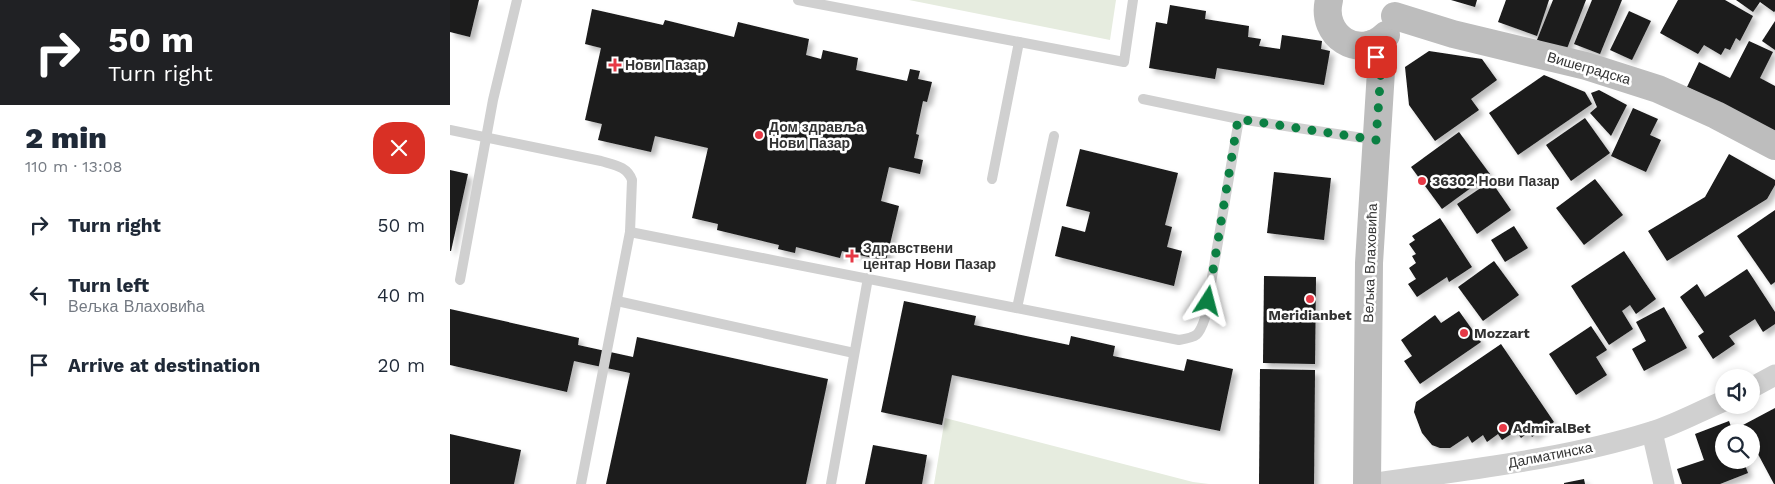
<!DOCTYPE html>
<html lang="en">
<head>
<meta charset="utf-8">
<style>
  :root { --surface:#fff; --page:#f6f6f7; --text:#1f2937; --muted:#747a83 }
  body { margin:0; font-family:"Work Sans",sans-serif; background:var(--page); color:var(--text); height:100vh; display:flex; flex-direction:column; font-size:19px; white-space:nowrap }
  * { box-sizing:border-box; margin:0 }
  p { font-size:16px; color:var(--muted) }
  .icon { flex:none; width:28px; height:28px; fill:none; stroke:currentColor; stroke-width:2; stroke-linecap:round; stroke-linejoin:round }
  .map { position:relative; flex:1; overflow:hidden }
  .drawer { display:flex; flex-direction:column; background:var(--surface); width:450px }
  .drawer>* { flex:none }
  .top-card { background:#202124; color:#fff; overflow:hidden }
  .buttons { position:absolute; left:1265px; top:369px; display:grid; gap:10px }
  .buttons a { display:grid; place-items:center; width:45px; height:45px; border-radius:50%; background:var(--surface); box-shadow:0 2px 8px #0003; font-size:25px }
  .pin { position:absolute; display:grid; place-items:center; width:42px; height:42px; color:#fff; margin:-21px; border-radius:10px; box-shadow:0 2px 8px #0006 }
  .me { position:absolute; width:55px; margin:-28px; rotate:9deg; stroke-linejoin:round; filter:drop-shadow(0 0 4px #0008) }
  .turn { display:flex; align-items:center; gap:18px; height:105px; padding:0 25px; font-size:22px }
  .turn .icon { width:65px; height:65px; stroke-width:2.5 }
  .turn b { display:block; font-size:35px; line-height:42px }
  .round { display:grid; place-items:center; flex:none; width:52px; height:52px; border-radius:20px; background:var(--page) }
  .head { display:flex; align-items:center; justify-content:space-between; height:85px; padding:0 25px }
  h1 { font-size:30px; font-weight:800; line-height:38px }
  ul { padding:0; list-style:none }
  li { display:flex; align-items:center; gap:15px; height:70px; padding:0 25px }
  li div { flex:1 }
  li b { display:block; font-size:19px }
  li em { font-style:normal }
  main { display:flex; flex:1; min-height:0 }
  .map>svg:first-child { display:block }
  .green { fill:#e6ecdf }
  .building { fill:#1a1a1a; filter:url(#shadow) }
  .lines { fill:none; stroke-linecap:round; stroke-linejoin:round }
  .lane { stroke:#d0d0d0; stroke-width:10 }
  .street { stroke:#d0d0d0; stroke-width:21 }
  .secondary { stroke:#bdbdbd; stroke-width:28 }
  .route { stroke:#0b8043; stroke-width:9; stroke-dasharray:0 16.2 }
  .poi-dot { fill:#e63946; stroke:#fff; stroke-width:2 }
  .labels { text-anchor:middle; stroke-width:5; stroke-linejoin:round; paint-order:stroke }
  .poi-label { font-size:14px; font-weight:bold; fill:#333; stroke:#fff; text-anchor:start }
  .street-label { font-size:14px; fill:#333; stroke:#fff }
</style>
</head>
<body>
<main>
<section class="drawer">
<div class="top-card">
<div class="turn"><svg class="icon" aria-label="right" viewBox="0 0 24 24"><path d="M7 20v-9h11M14 6l5 5-5 5"/></svg><div><b>50 m</b>Turn right</div></div>
</div>
<div class="head"><div><h1>2 min</h1><p>110 m · 13:08</p></div><a class="round" style="background:#d93025;color:#fff"><svg class="icon" aria-label="close" viewBox="0 0 24 24"><path d="M6 6l12 12M18 6L6 18"/></svg></a></div>
<ul>
<li><svg class="icon" aria-label="right" viewBox="0 0 24 24"><path d="M7 20v-9h11M14 6l5 5-5 5"/></svg><div><b>Turn right</b></div><em>50 m</em></li>
<li><svg class="icon" aria-label="left" viewBox="0 0 24 24"><path d="M17 20v-9H6M10 6l-5 5 5 5"/></svg><div><b>Turn left</b><p>Вељка Влаховића</p></div><em>40 m</em></li>
<li><svg class="icon" aria-label="arrive" viewBox="0 0 24 24"><path d="M6 21V4h12l-3 4 3 4H6"/></svg><div><b>Arrive at destination</b></div><em>20 m</em></li>
</ul>
</section>
<div class="map">
<svg width="1325" height="484" viewBox="0 0 1325 484">
  <defs>
    <filter id="shadow"><feDropShadow dx="4.5" dy="4.5" stdDeviation="2.5" flood-color="#0004"/></filter>
  </defs>
  <rect width="100%" height="100%" fill="#fff"/>
  <!-- green -->
  <g class="green">
    <path d="M 459,0 L 666,0 L 660,40 Z"/>
    <path d="M 495,418 L 743,482 L 759,484 L 484,484 Z"/>
  </g>
  <!-- building -->
  <g class="building">
    <path d="M 0,0 L 29,0 L 20,37 L 0,32 Z"/>
    <path d="M 1001,0 L 1027,0 L 1025,7 Z"/>
    <path d="M 1056,0 L 1099,0 L 1087,36 L 1048,22 Z"/>
    <path d="M 1103,0 L 1136,0 L 1116,51 L 1087,40 Z"/>
    <path d="M 1142,0 L 1172,0 L 1150,54 L 1124,44 Z"/>
    <path d="M 1228,0 L 1275,0 L 1303,16 L 1290,41 L 1286,38 L 1280,50 L 1275,48 L 1271,55 L 1254,45 L 1248,54 L 1210,33 Z"/>
    <path d="M 1286,0 L 1325,0 L 1325,11 L 1324,12 L 1310,2 L 1303,12 Z"/>
    <path d="M 720,5 L 756,11 L 755,19 L 799,26 L 798,37 L 811,39 L 809,46 L 830,49 L 832,35 L 872,41 L 871,49 L 880,51 L 874,85 L 767,68 L 765,79 L 699,68 L 706,22 L 717,24 Z"/>
    <path d="M 142,9 L 213,25 L 215,20 L 284,37 L 288,22 L 359,39 L 356,55 L 371,59 L 373,50 L 408,58 L 406,70 L 457,81 L 460,69 L 470,71 L 468,79 L 482,82 L 477,102 L 473,101 L 466,134 L 469,135 L 464,158 L 473,160 L 470,174 L 439,167 L 431,201 L 449,206 L 436,261 L 392,251 L 390,258 L 346,247 L 345,253 L 328,249 L 329,245 L 267,230 L 268,224 L 242,218 L 258,148 L 205,136 L 201,152 L 148,140 L 152,124 L 135,120 L 151,48 L 135,44 Z"/>
    <path d="M 1179,11 L 1201,21 L 1182,60 L 1160,50 Z"/>
    <path d="M 1325,21 L 1325,50 L 1312,41 Z"/>
    <path d="M 1299,41 L 1323,52 L 1310,78 L 1325,86 L 1325,131 L 1237,87 L 1249,62 L 1280,78 Z"/>
    <path d="M 979,51 L 1032,59 L 1047,80 L 1021,99 L 1029,110 L 985,141 L 959,105 L 955,67 Z"/>
    <path d="M 1094,75 L 1135,92 L 1142,104 L 1068,155 L 1039,113 Z"/>
    <path d="M 1149,90 L 1177,105 L 1161,136 L 1140,113 L 1147,107 L 1141,93 Z"/>
    <path d="M 1183,108 L 1208,119 L 1200,135 L 1211,140 L 1196,172 L 1161,156 Z"/>
    <path d="M 1135,118 L 1160,153 L 1121,181 L 1096,145 Z"/>
    <path d="M 1009,132 L 1040,174 L 992,209 L 961,167 Z"/>
    <path d="M 630,149 L 728,173 L 715,225 L 722,227 L 717,247 L 732,251 L 724,286 L 605,256 L 612,226 L 635,232 L 640,212 L 616,206 Z"/>
    <path d="M 1279,154 L 1325,180 L 1325,185 L 1317,199 L 1217,261 L 1198,231 L 1255,197 Z"/>
    <path d="M 0,170 L 18,174 L 1,251 L 0,251 Z"/>
    <path d="M 824,172 L 881,178 L 874,240 L 817,233 Z"/>
    <path d="M 1145,179 L 1173,215 L 1134,245 L 1106,208 Z"/>
    <path d="M 1041,181 L 1061,210 L 1027,234 L 1007,204 Z"/>
    <path d="M 1325,210 L 1325,282 L 1321,285 L 1287,236 Z"/>
    <path d="M 990,218 L 1022,267 L 999,282 L 997,277 L 967,297 L 958,284 L 966,279 L 959,268 L 966,263 L 962,256 L 966,254 L 959,244 L 965,240 L 962,236 Z"/>
    <path d="M 1064,226 L 1078,248 L 1055,262 L 1041,240 Z"/>
    <path d="M 1174,251 L 1206,299 L 1186,314 L 1180,305 L 1172,311 L 1183,329 L 1159,345 L 1121,286 Z"/>
    <path d="M 1044,261 L 1069,295 L 1033,321 L 1008,287 Z"/>
    <path d="M 1297,269 L 1325,312 L 1325,324 L 1313,332 L 1305,319 L 1279,336 L 1285,344 L 1263,359 L 1248,336 L 1254,332 L 1230,297 L 1247,284 L 1255,297 Z"/>
    <path d="M 814,276 L 866,277 L 865,364 L 813,363 Z"/>
    <path d="M 454,301 L 526,316 L 524,325 L 619,345 L 621,336 L 665,346 L 663,356 L 734,371 L 737,359 L 783,369 L 770,431 L 502,375 L 492,425 L 431,412 Z"/>
    <path d="M 1214,307 L 1237,348 L 1194,371 L 1182,349 L 1196,341 L 1186,322 Z"/>
    <path d="M 0,309 L 129,338 L 128,345 L 183,357 L 187,337 L 378,379 L 356,484 L 156,484 L 180,373 L 124,361 L 117,392 L 0,365 Z"/>
    <path d="M 1009,311 L 1031,342 L 970,384 L 954,361 L 962,356 L 951,340 L 985,315 L 991,323 Z"/>
    <path d="M 1141,326 L 1157,350 L 1146,357 L 1157,375 L 1126,395 L 1099,354 Z"/>
    <path d="M 1051,344 L 1104,422 L 1082,437 L 1079,432 L 1071,438 L 1066,431 L 1052,440 L 1048,434 L 1037,442 L 1033,435 L 1022,443 L 1018,436 L 1000,448 L 990,448 L 982,445 L 972,433 L 964,412 L 966,402 Z"/>
    <path d="M 810,369 L 865,370 L 864,484 L 809,484 Z"/>
    <path d="M 1325,408 L 1325,484 L 1324,484 L 1301,441 L 1301,432 L 1297,432 L 1293,425 Z"/>
    <path d="M 1279,421 L 1283,432 L 1274,432 L 1274,460 L 1293,460 L 1298,473 L 1270,484 L 1232,484 L 1227,469 L 1254,460 L 1245,434 Z"/>
    <path d="M 0,434 L 71,450 L 64,484 L 0,484 Z"/>
    <path d="M 423,445 L 477,455 L 472,484 L 415,484 Z"/>
    <path d="M 1134,479 L 1135,484 L 1114,484 L 1114,483 Z"/>
  </g>
  <g class="lines">
    <!-- lane -->
    <g class="lane">
      <path d="M 348,0 L 674,62 L 683,0"/>
      <path d="M 693,99 L 789,119 L 926,140"/>
      <path d="M 0,130 L 151,161 C 164,165 177,166 182,180 L 180,232 L 131,484"/>
      <path d="M 542,179 L 569,42"/>
      <path d="M 180,232 L 729,340 C 747,337 749,336 755,318 L 789,119"/>
      <path d="M 10,280 L 43,100 L 67,0"/>
      <path d="M 167,301 L 404,353"/>
      <path d="M 567,308 L 604,136"/>
      <path d="M 381,484 L 418,278"/>
    </g>
    <!-- street -->
    <g class="street">
      <path d="M 1301,388 L 1325,375"/>
      <path d="M 1202,432 L 1214,484"/>
      <path d="M 920,484 C 1012,470 1112,460 1201,432 C 1225,425 1250,411 1274,401"/>
    </g>
    <!-- secondary -->
    <g class="secondary">
      <path d="M 879,0 C 870,36 909,61 936,35"/>
      <path d="M 945,16 L 1003,34 L 1136,66 L 1208,89 L 1266,115 L 1325,146"/>
      <path d="M 917,484 L 919,263 L 931,71 L 922,44"/>
    </g>
  </g>
  <g class="lines">
    <!-- route -->
    <path class="route" d="M 758,301 L 788,119 L 926,140 L 931,70 L 926,57"/>
  </g>
  <!-- markers -->
  <g class="poi-dot">
    <path d="M162.5 57.5h5v5h5v5h-5v5h-5v-5h-5v-5h5z"/>
    <circle cx="309" cy="135" r="5"/>
    <circle cx="972" cy="181" r="5"/>
    <path d="M399.5 248.5h5v5h5v5h-5v5h-5v-5h-5v-5h5z"/>
    <circle cx="860" cy="299" r="5"/>
    <circle cx="1014" cy="333" r="5"/>
    <circle cx="1053" cy="428" r="5"/>
  </g>
  <g class="labels">
    <!-- poi labels -->
    <g class="poi-label">
      <text x="175" y="70">Нови Пазар</text>
      <text x="319" y="132">Дом здравља<tspan x="319" dy="16">Нови Пазар</tspan></text>
      <text x="982" y="186">36302 Нови Пазар</text>
      <text x="413" y="253">Здравствени<tspan x="413" dy="16">центар Нови Пазар</tspan></text>
      <text x="860" y="320" text-anchor="middle">Meridianbet</text>
      <text x="1024" y="338">Mozzart</text>
      <text x="1063" y="433">AdmiralBet</text>
    </g>
    <!-- street labels -->
    <g class="street-label">
      <text transform="translate(1139 68) rotate(16)" y="5">Вишеградска</text>
      <text transform="translate(920 263) rotate(-88)" y="5">Вељка Влаховића</text>
      <text transform="translate(1100 455) rotate(-11)" y="5">Далматинска</text>
    </g>
  </g>
</svg>
<div class="buttons">
<a><svg class="icon" aria-label="sound" viewBox="0 0 24 24"><path d="M4 9h4l5-4v14l-5-4H4zM17 9q2 3 0 6"/></svg></a>
<a><svg class="icon" aria-label="search" viewBox="0 0 24 24"><circle cx="10" cy="10" r="6"/><path d="M15 15l6 6"/></svg></a>
</div>
<div class="pin" style="left:926px;top:57px;background:#d93025"><svg class="icon" aria-label="arrive" viewBox="0 0 24 24"><path d="M6 21V4h12l-3 4 3 4H6"/></svg></div>
<svg class="me" style="left:758px;top:301px" viewBox="-20 -20 40 40"><path d="M0-17L14 15 0 8-14 15z" fill="#0b8043" stroke="#fff" stroke-width="4"/></svg>
</div>
</main>
</body>
</html>
